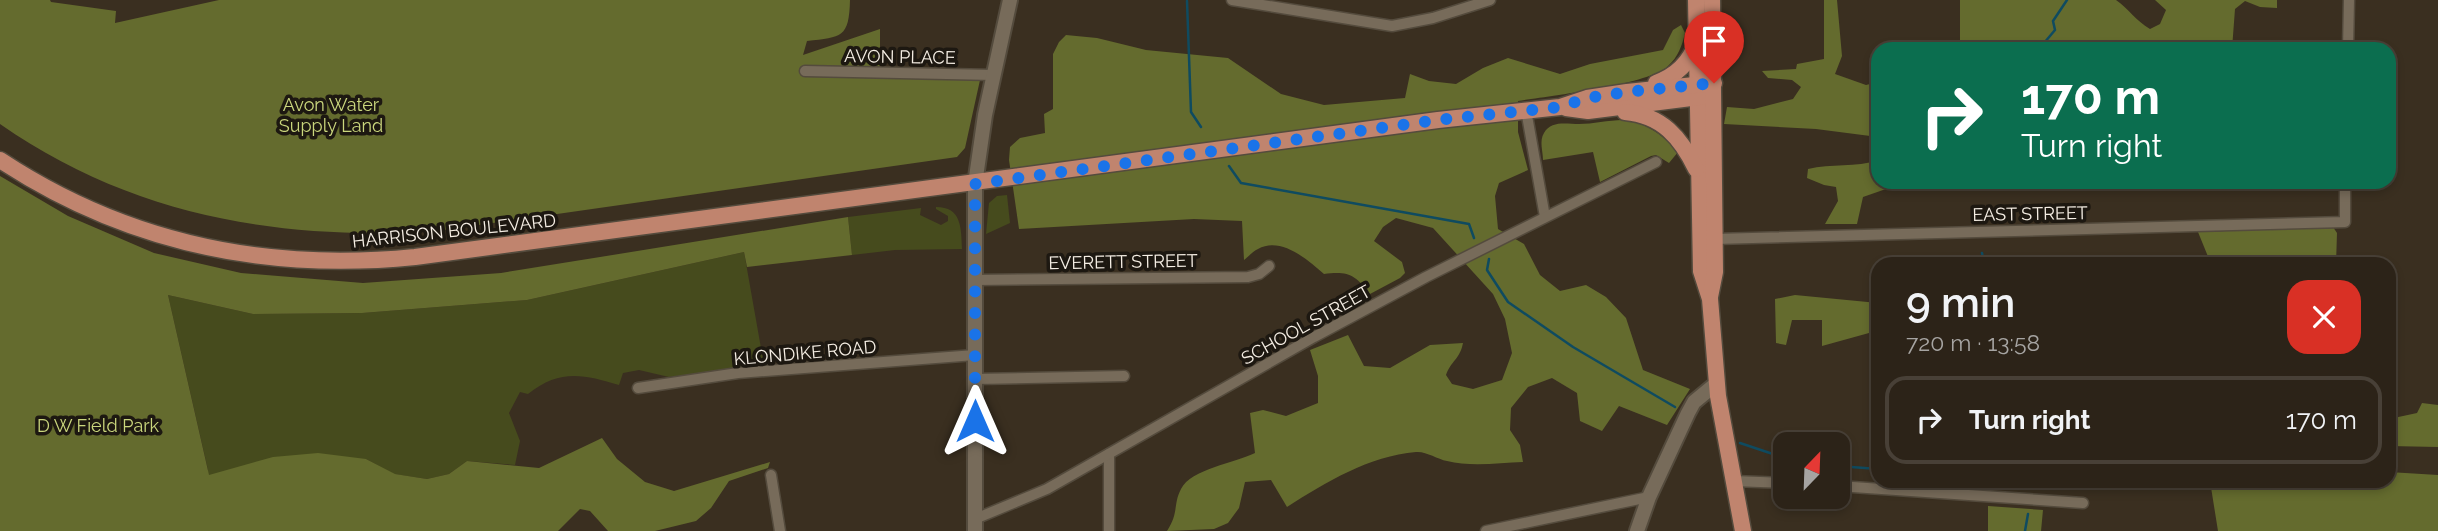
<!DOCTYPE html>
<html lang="en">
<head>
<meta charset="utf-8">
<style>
  :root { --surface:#2c2318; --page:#382f25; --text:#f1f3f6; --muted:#a6a4a2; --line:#484037 }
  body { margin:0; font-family:Raleway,sans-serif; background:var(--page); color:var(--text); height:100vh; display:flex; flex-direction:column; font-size:26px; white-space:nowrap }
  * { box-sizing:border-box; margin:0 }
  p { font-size:23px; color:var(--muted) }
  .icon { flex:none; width:38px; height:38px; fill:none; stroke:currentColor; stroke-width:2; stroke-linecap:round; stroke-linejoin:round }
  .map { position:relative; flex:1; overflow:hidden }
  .sheet { position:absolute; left:1871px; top:257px; width:525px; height:231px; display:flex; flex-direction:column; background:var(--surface); border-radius:21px; box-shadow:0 4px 10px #0003,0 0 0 2px var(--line) }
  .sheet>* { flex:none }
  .banner { position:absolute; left:1871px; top:42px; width:525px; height:147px; border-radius:21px; box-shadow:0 4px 10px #0003,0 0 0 2px var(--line); background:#0b6e4f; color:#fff; overflow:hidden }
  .needle { width:46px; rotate:23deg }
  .fabs { position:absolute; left:1773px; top:432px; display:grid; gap:14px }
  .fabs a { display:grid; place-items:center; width:77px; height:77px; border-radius:14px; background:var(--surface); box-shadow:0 4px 10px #0003,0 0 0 2px var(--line); font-size:35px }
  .pin { position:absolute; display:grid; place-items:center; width:60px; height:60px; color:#fff; margin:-72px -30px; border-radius:50% 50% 50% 0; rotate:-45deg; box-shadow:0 0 7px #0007 }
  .pin .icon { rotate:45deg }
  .me { position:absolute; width:77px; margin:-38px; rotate:0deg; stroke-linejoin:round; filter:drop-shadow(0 0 5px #0008) }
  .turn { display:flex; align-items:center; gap:24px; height:147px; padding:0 35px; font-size:32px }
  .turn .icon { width:91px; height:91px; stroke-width:2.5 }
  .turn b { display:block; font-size:49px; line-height:60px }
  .round { display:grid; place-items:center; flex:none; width:74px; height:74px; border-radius:21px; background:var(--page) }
  .summary { display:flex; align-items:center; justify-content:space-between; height:119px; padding:0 35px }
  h1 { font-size:42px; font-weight:600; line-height:52px }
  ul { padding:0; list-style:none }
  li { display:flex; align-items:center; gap:21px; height:88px; margin:0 14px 10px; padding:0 21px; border:4px solid var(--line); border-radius:21px }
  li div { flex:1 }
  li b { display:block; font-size:26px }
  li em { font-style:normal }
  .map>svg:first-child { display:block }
  .green { fill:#464b1d }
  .forest { fill:#646b2e }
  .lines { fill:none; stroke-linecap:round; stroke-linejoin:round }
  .stream { stroke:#0f4b60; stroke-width:2.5 }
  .minor-casing { stroke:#544b3d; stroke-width:13 }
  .secondary-casing { stroke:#544b3d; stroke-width:18 }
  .primary-casing { stroke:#544b3d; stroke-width:19 }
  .minor { stroke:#776b5a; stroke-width:10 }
  .secondary { stroke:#776b5a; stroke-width:14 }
  .primary { stroke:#c0846e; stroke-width:16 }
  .route { stroke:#1a73e8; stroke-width:12; stroke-dasharray:0 21.6 }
  .labels { text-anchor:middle; stroke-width:7; stroke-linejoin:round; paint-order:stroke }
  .street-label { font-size:18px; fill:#f5eee4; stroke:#1d1811 }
  .park-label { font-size:18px; fill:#cbd77d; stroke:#1d1811 }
</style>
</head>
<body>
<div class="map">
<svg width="2438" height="531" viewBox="0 0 2438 531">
  <rect width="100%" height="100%" fill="#3a2f20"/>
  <!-- green -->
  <g class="green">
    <path d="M 1007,195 L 1010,223 L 986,234 L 989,203 L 997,196 Z"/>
    <path d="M 936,207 C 962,207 961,228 962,249 L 895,250 L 852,255 L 848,217 L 921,208 L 920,215 L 941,225 L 948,221 L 948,216 L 936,209 Z"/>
    <path d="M 744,252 L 764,365 L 669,377 L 639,370 L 623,373 L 619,385 C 583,374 559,369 528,394 L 520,392 L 509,413 L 520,441 L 515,465 L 467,461 L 449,474 L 427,479 L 394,474 L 366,459 L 194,531 L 208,470 L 168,295 L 253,314 L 362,313 L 527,300 Z"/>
  </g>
  <!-- forest -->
  <g class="forest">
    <path d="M 0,0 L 50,0 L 51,2 L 116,11 L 115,23 L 219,0 L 850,0 C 849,38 842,37 807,41 L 803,55 L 880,29 L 880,68 L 982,71 L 965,148 L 957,157 L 437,231 C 280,241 132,216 0,124 Z"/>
    <path d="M 1824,0 L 1837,0 L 1842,56 L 1835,74 L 1866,85 L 1878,82 L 1878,137 L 1816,129 L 1724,124 L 1727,107 L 1754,109 L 1793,99 L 1801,87 L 1792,80 L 1768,78 L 1762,71 L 1796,69 L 1797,64 L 1824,59 Z"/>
    <path d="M 1960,0 L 2116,0 C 2129,9 2136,21 2150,29 L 2160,24 L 2166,10 L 2155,0 L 2277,0 L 2277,8 L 2260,7 L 2245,1 L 2235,9 L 2232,49 L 1960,49 Z"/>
    <path d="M 1681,25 L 1685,33 C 1682,46 1678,57 1668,66 C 1649,85 1548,96 1518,101 L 1518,132 L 1528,170 L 1499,183 L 1495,196 L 1498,229 L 1524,244 L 1540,275 L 1560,291 L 1586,285 L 1606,297 L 1626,318 L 1643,370 L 1690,389 L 1667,425 L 1619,406 L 1602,431 L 1580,421 L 1577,393 L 1552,378 L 1528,387 L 1511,408 L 1510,430 L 1520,445 L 1523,462 C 1499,463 1470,467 1447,461 C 1437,459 1426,451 1416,452 C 1369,456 1326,482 1287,507 L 1271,480 L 1245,482 L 1239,508 L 1228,523 L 1214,529 L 1167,531 C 1179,513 1173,504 1181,489 C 1191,469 1235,463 1255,453 L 1250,413 L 1263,410 L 1286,416 L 1318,403 L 1318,376 L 1310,350 L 1348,335 L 1364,366 L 1390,368 L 1430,345 L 1463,343 C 1460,359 1451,361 1446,375 L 1452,384 L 1473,389 L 1502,380 L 1512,353 L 1505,319 L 1493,294 L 1433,228 L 1396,218 L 1383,227 L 1374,241 L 1402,262 L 1405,273 L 1400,278 L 1370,294 C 1355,275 1349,271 1324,274 C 1308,260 1281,236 1258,249 C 1253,251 1248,257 1244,260 L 1242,221 L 1194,219 L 1019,229 L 1009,160 L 1010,147 L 1020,138 L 1045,133 L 1044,114 L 1053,109 L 1053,54 L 1059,42 L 1066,35 L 1097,38 L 1146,50 L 1228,58 L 1281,94 L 1324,105 L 1405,98 L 1410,74 L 1429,81 L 1456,84 L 1483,68 L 1508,58 L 1560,74 L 1590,64 L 1663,50 L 1673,30 Z"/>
    <path d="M 1623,120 C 1649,124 1660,133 1678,152 L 1669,163 L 1656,155 L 1651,156 L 1600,182 L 1593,152 L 1543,160 C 1543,151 1539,141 1544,133 C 1551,120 1567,124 1579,124 C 1593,124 1608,120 1623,120 Z"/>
    <path d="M 1878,160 L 1878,182 L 1906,182 L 1863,197 L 1857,224 L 1825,224 L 1838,201 L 1836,187 L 1824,185 L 1807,178 L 1808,169 C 1831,163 1856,168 1878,160 Z"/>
    <path d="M 0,176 L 68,216 L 154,253 L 241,273 L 363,283 L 501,273 L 848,217 L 852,255 L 747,267 L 744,252 L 527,300 L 362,313 L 253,314 L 168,295 L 209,475 L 273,457 L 318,453 L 366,459 L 395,474 L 427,479 L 449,474 L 467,461 L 539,468 L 602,438 L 617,459 L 645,482 L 674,491 L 770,462 L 768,468 L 729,481 L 711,508 L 696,521 L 655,531 L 608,531 L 590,511 L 580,509 L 558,531 L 0,531 Z"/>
    <path d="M 2333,227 L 2337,233 L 2336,264 L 2211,264 L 2198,232 Z"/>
    <path d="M 1795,295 L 1878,303 L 1878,336 L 1869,333 L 1822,346 L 1822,320 L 1792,320 L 1786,345 L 1776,343 L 1775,299 Z"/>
    <path d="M 2422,403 L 2438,405 L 2438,447 L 2389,446 L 2389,419 L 2417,413 Z"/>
    <path d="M 2389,472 L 2438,475 L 2438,531 L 2218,531 L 2210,481 L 2389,481 Z"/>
    <path d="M 1988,506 L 2043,510 L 2041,531 L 1988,531 Z"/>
  </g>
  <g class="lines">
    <!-- stream -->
    <g class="stream">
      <path d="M 1187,1 L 1191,112 L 1201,127"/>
      <path d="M 2039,49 L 2055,30 L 2053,21 L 2067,0"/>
      <path d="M 1229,166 L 1241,183 L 1469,224 L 1474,238"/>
      <path d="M 1982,253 L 1984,264"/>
      <path d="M 1489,259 L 1487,270 L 1508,302 L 1573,347 L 1675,407"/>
      <path d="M 1740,443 L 1785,458"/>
      <path d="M 1838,466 L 1878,469"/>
      <path d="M 2013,481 L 2023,482 L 2032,488 L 2035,481"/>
      <path d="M 2025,531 L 2028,514"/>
    </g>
    <defs>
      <g id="minor">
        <path d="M 1232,0 L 1392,26 L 1433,18 L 1490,0"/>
        <path d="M 2348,49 L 2349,0"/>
        <path d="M 805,71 L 994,75"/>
        <path d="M 1526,110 L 1545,217"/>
        <path d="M 1715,239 L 2345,222 L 2345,182"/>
        <path d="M 975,280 L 1248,277 L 1259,274 L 1269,266"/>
        <path d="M 975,379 L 1124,376"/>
        <path d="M 638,388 L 738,373 L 975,355"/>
        <path d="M 1109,454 L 1109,531"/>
        <path d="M 771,475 L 780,531"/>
        <path d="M 1733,481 L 1785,483"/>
        <path d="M 1838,486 L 2083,503"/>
        <path d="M 975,519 L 1047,489 L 1314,337 L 1426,277 L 1656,162"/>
        <path d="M 1486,531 L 1649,497"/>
      </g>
      <g id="secondary">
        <path d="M 975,531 L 975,184 L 985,115 L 1010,0"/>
        <path d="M 1637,531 L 1649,497 L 1688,413 L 1694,402 L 1717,383"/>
      </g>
      <g id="primary">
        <path d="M 1696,0 L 1701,271 L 1710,299 L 1718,396 L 1743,531"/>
        <path d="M 1656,83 C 1675,76 1689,64 1696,44"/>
        <path d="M 1566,108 L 1588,111 L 1707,96"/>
        <path d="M 1625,112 C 1662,115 1681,138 1696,169"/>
        <path d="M 0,160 C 126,243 266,272 415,257 L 1438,120 L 1560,107 L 1587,98 L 1627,92 L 1714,83"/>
        <path d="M 1710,297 L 1715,272 L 1712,0"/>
      </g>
    </defs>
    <!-- minor casing -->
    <use href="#minor" class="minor-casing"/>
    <!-- secondary casing -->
    <use href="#secondary" class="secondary-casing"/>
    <!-- primary casing -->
    <use href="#primary" class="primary-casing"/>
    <!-- minor -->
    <use href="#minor" class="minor"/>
    <!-- secondary -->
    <use href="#secondary" class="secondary"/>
    <!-- primary -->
    <use href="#primary" class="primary"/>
  </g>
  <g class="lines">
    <!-- route -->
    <path class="route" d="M 975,421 L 975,184 L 1438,120 L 1560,107 L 1587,98 L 1627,92 L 1714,83"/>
  </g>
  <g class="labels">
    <!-- street labels -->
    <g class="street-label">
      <text transform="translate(900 57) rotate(1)" y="6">AVON PLACE</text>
      <text transform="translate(2030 214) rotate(-1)" y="6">EAST STREET</text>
      <text transform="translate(454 231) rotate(-6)" y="6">HARRISON BOULEVARD</text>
      <text transform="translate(1123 262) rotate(-1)" y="6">EVERETT STREET</text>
      <text transform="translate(1306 325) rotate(-29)" y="6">SCHOOL STREET</text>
      <text transform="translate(805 353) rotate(-5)" y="6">KLONDIKE ROAD</text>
    </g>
    <!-- park labels -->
    <g class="park-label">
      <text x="331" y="111">Avon Water<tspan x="331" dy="21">Supply Land</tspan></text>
      <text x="98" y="432">D W Field Park</text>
    </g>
  </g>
</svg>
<div class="fabs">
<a><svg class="needle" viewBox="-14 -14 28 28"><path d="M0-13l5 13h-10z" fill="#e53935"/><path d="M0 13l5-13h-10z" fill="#a6a4a2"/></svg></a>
</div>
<div class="pin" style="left:1714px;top:83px;background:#d93025"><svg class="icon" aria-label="arrive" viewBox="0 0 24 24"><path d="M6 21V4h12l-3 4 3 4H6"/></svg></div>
<svg class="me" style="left:975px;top:421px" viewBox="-20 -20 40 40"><path d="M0-17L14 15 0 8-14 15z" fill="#1a73e8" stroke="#fff" stroke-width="4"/></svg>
<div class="banner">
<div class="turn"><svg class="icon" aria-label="right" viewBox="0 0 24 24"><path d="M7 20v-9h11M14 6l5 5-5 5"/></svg><div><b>170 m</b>Turn right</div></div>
</div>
<section class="sheet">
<div class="summary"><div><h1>9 min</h1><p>720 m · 13:58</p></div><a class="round" style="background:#d93025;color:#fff"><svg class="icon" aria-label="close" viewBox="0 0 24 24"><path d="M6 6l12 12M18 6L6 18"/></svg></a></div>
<ul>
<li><svg class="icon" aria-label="right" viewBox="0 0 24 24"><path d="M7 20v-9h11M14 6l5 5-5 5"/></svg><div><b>Turn right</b></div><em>170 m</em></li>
</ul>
</section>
</div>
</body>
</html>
